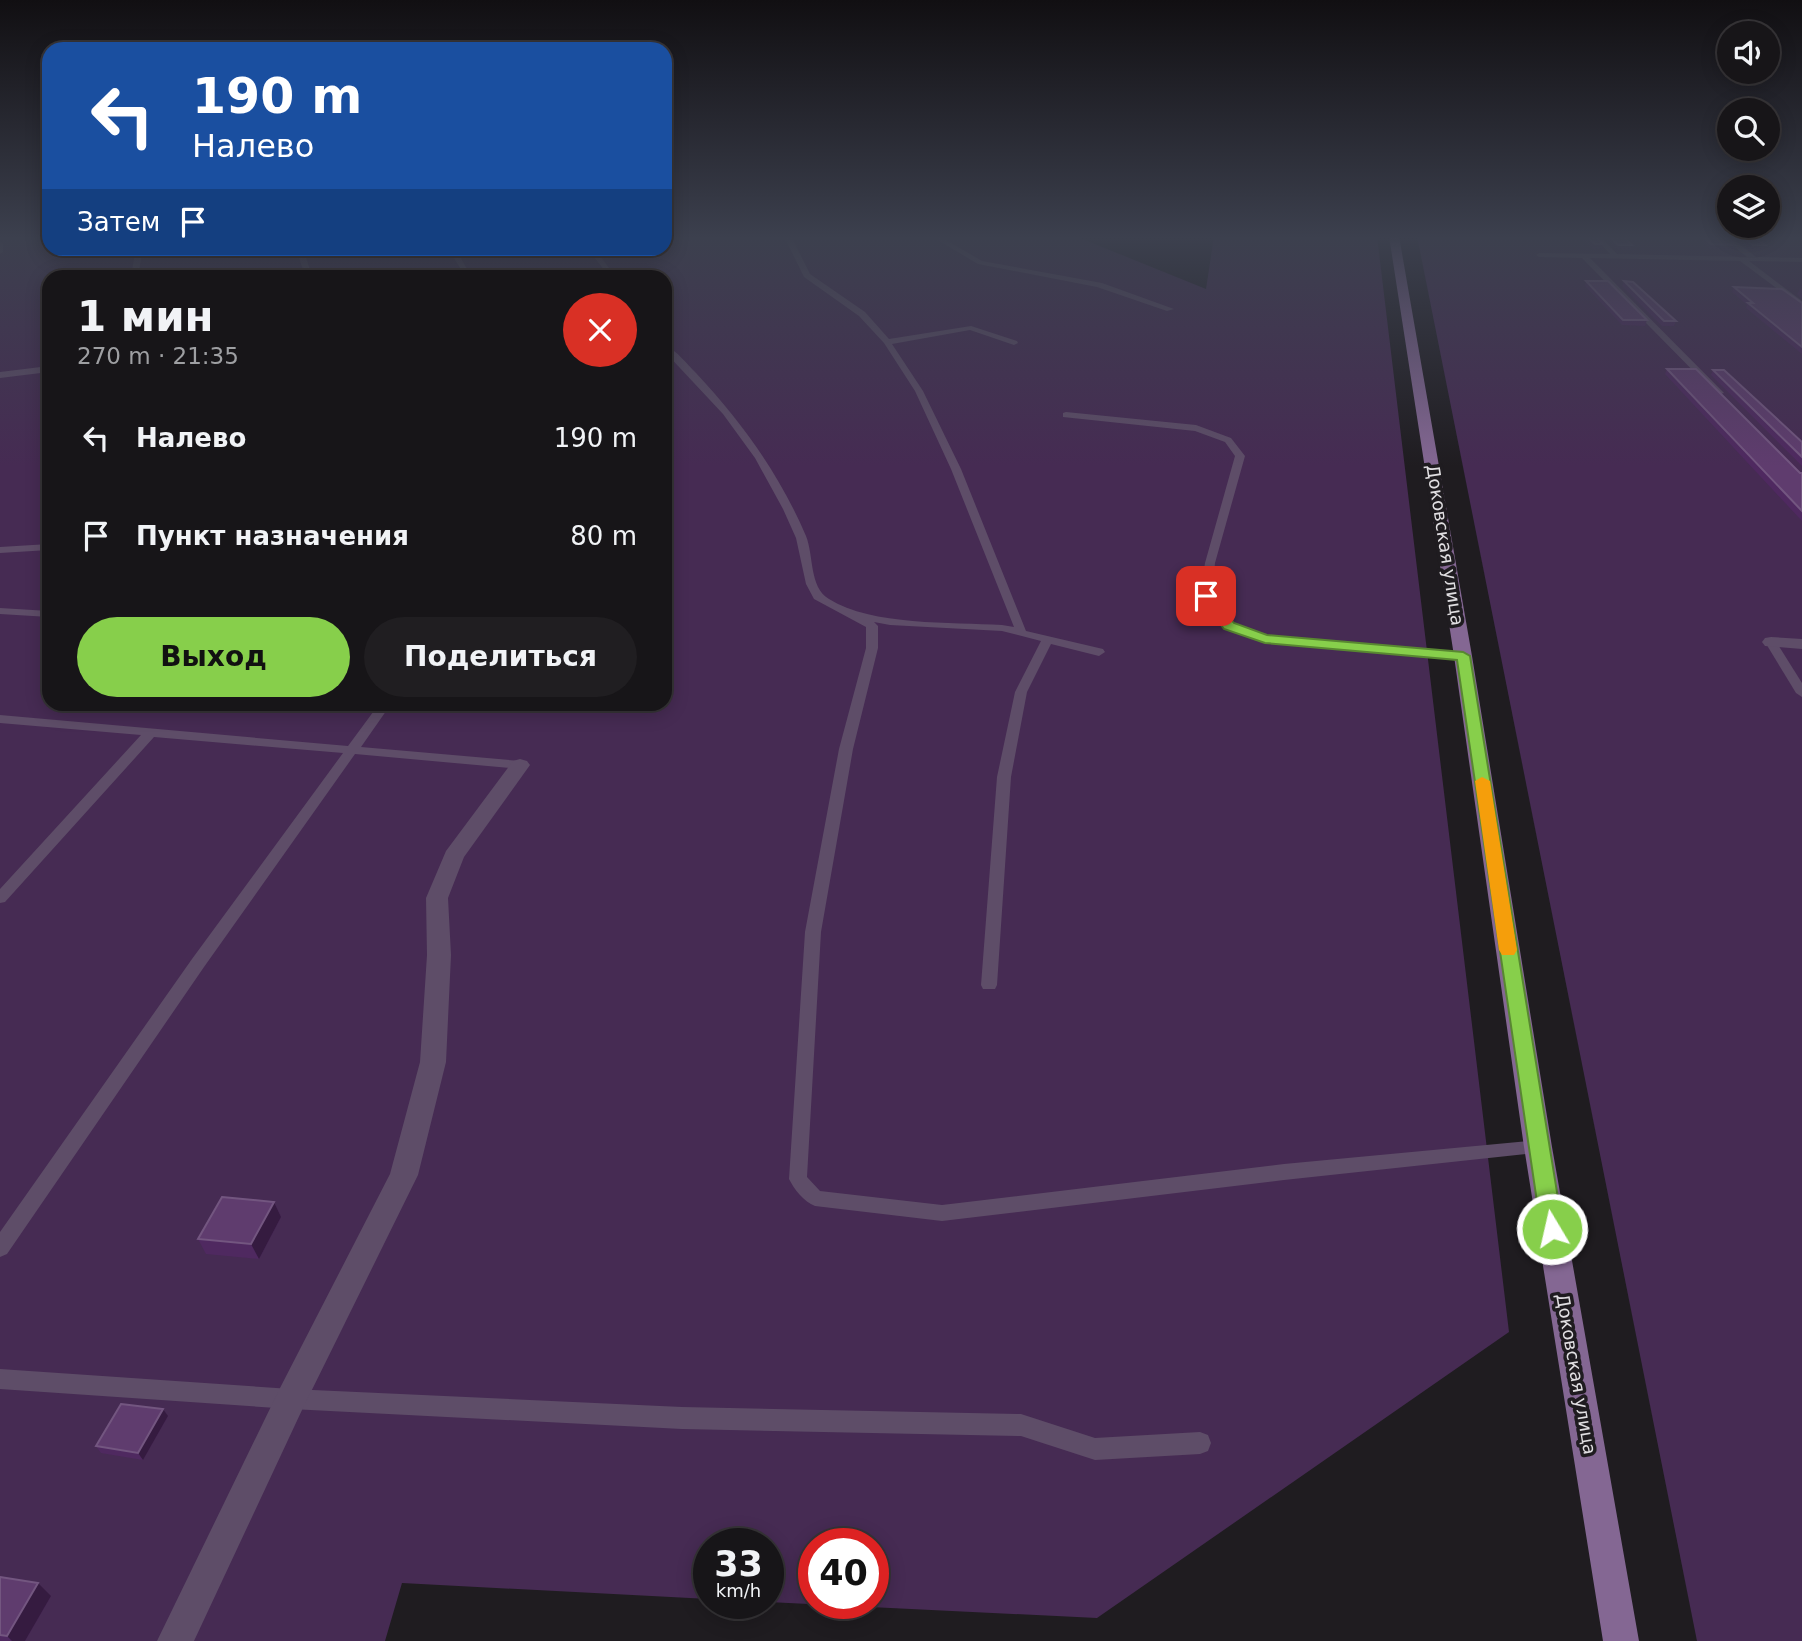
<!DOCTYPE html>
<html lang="ru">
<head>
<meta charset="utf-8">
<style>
  :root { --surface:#171518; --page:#201e21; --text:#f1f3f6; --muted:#9e9fa2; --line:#363437; --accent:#87cf4b }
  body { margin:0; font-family:"DejaVu Sans",sans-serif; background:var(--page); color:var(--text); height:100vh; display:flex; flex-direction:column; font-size:26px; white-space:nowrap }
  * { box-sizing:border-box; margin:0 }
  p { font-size:23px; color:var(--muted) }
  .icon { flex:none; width:38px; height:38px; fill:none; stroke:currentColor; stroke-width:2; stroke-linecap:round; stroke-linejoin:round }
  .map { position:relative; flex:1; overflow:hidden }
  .panel { position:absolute; left:42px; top:270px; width:630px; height:441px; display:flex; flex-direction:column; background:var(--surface); border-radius:21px; box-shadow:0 4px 18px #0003,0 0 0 2px var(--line) }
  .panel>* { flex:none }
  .banner { position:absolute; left:42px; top:42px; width:630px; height:214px; border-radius:21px; box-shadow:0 4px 18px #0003,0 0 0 2px var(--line); background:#1a4fa0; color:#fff; overflow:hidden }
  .fabs { position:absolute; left:1717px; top:21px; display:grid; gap:14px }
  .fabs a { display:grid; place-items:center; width:63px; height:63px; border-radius:50%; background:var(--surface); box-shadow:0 4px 18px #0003,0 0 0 2px var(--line); font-size:35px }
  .speed { position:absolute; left:693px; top:1528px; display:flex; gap:14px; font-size:35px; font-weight:700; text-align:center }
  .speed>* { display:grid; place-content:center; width:91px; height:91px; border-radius:50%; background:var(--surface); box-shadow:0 4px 18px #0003,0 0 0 2px var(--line); line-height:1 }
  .speed small { font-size:18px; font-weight:400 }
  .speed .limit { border:10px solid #d22; background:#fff; color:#111 }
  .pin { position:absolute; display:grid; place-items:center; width:60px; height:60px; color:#fff; margin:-30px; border-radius:14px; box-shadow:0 4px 10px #0006 }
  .me { position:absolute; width:77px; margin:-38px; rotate:351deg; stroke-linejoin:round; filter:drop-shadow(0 0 5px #0008) }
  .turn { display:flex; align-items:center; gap:24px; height:147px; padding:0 35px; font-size:32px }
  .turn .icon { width:91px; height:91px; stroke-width:2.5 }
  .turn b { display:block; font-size:49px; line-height:60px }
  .then { display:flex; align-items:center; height:66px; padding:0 35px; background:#0003; gap:14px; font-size:26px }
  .round { display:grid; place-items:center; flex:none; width:74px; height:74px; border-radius:37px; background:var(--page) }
  .headline { display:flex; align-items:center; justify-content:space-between; height:119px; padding:0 35px }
  h1 { font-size:42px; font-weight:800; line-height:52px }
  .action { display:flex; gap:14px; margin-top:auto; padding:14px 35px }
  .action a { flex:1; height:80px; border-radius:42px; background:var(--accent); color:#111; font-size:28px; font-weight:800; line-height:80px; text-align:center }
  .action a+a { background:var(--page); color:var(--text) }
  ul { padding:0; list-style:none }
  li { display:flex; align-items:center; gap:21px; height:98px; padding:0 35px }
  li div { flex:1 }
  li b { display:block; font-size:26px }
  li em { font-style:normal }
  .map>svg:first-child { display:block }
  .green { fill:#462b53; fill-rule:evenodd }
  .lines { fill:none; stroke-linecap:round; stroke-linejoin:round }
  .lane { fill:#5e4d68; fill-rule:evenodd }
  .street { fill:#5e4d68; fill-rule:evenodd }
  .secondary { fill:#846793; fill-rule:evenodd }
  .wall { fill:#4f2960 }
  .shaded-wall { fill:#351b40 }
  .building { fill:#5f3c6e; stroke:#735680; stroke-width:2 }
  .route { fill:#87cf4b; stroke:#588731; stroke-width:2 }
  .slow { fill:#f59e0b }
  .labels { text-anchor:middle; stroke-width:7; stroke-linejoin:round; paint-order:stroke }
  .street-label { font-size:18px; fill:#e1dfe2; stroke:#1f1c20 }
</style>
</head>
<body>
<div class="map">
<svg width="1802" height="1641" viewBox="0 0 1802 1641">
  <rect width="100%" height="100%" fill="#1f1c20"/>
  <!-- green -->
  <g class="green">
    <path d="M 0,236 L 49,236 L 49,248 L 665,248 L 665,236 L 1075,236 L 1206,289 L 1214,236 L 1377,236 L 1509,1332 L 1097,1618 L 768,1602 L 768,1544 L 709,1544 L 709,1599 L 402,1583 L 385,1641 L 0,1641 ZM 49,276 L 665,276 L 665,704 L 49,704 ZM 814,1544 L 873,1544 L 873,1603 L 814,1603 Z"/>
    <path d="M 1417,236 L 1802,236 L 1802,1641 L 1697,1641 Z"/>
  </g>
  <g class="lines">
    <!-- lane -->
    <g class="lane">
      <path d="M 784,236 L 791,236 L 810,274 L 865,312 L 889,339 L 971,326 L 1017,341 L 1018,343 L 1014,345 L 970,330 L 892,344 L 923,391 L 961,469 L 1026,631 L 1103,649 L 1105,652 L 1099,656 L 1051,644 L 1027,692 L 1011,777 L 997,985 L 995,989 L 983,989 L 981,985 L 997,777 L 1015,692 L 1041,641 L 1002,631 L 890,625 L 874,622 L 878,626 L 878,648 L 853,749 L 821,932 L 807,1177 L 820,1191 L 942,1205 L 1284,1164 L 1538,1140 L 1544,1142 L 1547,1147 L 1544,1152 L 1284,1180 L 942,1221 L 815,1206 C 804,1202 794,1189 789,1179 L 805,932 L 839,749 L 866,648 L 866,627 L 814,599 L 806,584 L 796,538 L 783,509 L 755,458 L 723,414 L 665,352 L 665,345 C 677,351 687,364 696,373 C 742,422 780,475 806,536 C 814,556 809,587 829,599 C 872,626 952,622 1002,625 L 1014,627 L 951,469 L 915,391 L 884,343 L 859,316 L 804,277 Z"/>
      <path d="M 931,236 L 939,236 L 982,261 L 1102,283 L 1174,309 L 1167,311 L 1097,287 L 978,264 Z"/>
      <path d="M 1593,236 L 1600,236 L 1617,254 L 1747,257 L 1721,236 L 1729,236 L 1756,257 L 1802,258 L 1802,262 L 1749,261 L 1802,301 L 1802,307 L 1740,261 L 1590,258 L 1724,393 L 1717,395 L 1582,258 L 1539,257 L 1536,255 L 1539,253 L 1610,254 Z"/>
      <path d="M 0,242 L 3,244 L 3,252 L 0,254 Z"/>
      <path d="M 136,248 L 143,248 L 138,276 L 131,276 Z"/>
      <path d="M 296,248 L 303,248 L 312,276 L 305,276 Z"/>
      <path d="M 448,248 L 455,248 L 471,276 L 465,276 Z"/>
      <path d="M 587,248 L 594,248 L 615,276 L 609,276 Z"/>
      <path d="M 49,366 L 49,372 L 0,378 L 0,372 Z"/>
      <path d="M 1066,412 L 1196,425 L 1231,438 L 1245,456 L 1215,563 L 1212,596 L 1233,624 L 1267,636 L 1463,652 L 1469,656 L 1463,660 L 1265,643 L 1225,628 L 1200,596 L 1205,563 L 1235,456 L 1225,442 L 1195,431 L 1063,417 L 1063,413 Z"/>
      <path d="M 49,544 L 49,550 L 0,553 L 0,547 Z"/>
      <path d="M 0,608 L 49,611 L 49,617 L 0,614 Z"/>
      <path d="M 1771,638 L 1775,640 L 1802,683 L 1802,697 L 1796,693 L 1765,642 Z"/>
      <path d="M 379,704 L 391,704 L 361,747 L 520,761 L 527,765 L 520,769 L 355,754 L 204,967 L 7,1254 L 0,1257 L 0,1232 L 192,959 L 343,753 L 154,737 L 5,902 L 0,903 L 0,889 L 141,735 L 0,723 L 0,715 L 348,746 Z"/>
      <path d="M 0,1369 L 291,1389 L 682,1407 L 1021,1414 L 1095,1438 L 1200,1432 L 1208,1435 L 1211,1443 L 1208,1451 L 1200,1454 L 1095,1460 L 1021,1436 L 682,1429 L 291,1409 L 0,1389 Z"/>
    </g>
    <!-- street -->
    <g class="street">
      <path d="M 1771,637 L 1802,639 L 1802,649 L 1765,646 L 1762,642 L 1765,638 Z"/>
      <path d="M 520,759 L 527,761 L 530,765 L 464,857 L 448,898 L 451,955 L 446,1062 L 418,1175 L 302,1410 L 194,1641 L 157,1641 L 280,1388 L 390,1174 L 420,1062 L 427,955 L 426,898 L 446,851 L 513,761 Z"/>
    </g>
    <!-- secondary -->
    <path class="secondary" d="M 1389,236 L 1399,236 L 1472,656 L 1552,1147 L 1639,1641 L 1603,1641 L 1524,1147 L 1454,656 Z"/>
  </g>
  <!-- wall -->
  <g class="wall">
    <path d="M 1580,236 L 1596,236 L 1603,244 L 1602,249 L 1594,249 Z"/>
    <path d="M 1603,236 L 1623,236 L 1632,245 L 1631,250 L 1616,249 Z"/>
    <path d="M 1694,236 L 1726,236 L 1736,245 L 1734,250 L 1710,249 Z"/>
    <path d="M 1733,236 L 1753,236 L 1765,245 L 1763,250 L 1751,250 Z"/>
    <path d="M 1586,281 L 1647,320 L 1645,326 L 1622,325 L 1585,286 Z"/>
    <path d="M 1624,281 L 1676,321 L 1674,326 L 1662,326 L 1622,286 Z"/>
    <path d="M 1734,287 L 1802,303 L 1802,354 L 1746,308 L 1747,305 L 1732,292 Z"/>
    <path d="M 1800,289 L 1802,289 L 1802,299 L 1797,294 Z"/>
    <path d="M 1667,369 L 1800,473 L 1802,473 L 1802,521 L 1665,374 Z"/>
    <path d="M 1713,370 L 1802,442 L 1802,466 L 1711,375 Z"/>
    <path d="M 274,1202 L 281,1217 L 259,1259 L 206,1254 L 198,1239 Z"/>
    <path d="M 168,1416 L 143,1460 L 101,1453 L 96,1446 Z"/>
    <path d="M 0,1577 L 51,1596 L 25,1641 L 0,1641 Z"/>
  </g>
  <!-- shaded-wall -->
  <g class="shaded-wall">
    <path d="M 274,1202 L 281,1217 L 259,1259 L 251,1244 Z"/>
    <path d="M 163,1409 L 168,1416 L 143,1460 L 138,1453 Z"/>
    <path d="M 38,1583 L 51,1596 L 25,1641 L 12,1641 L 7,1636 Z"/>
  </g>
  <!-- building -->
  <g class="building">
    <path d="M 1587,236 L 1596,236 L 1603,244 L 1595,244 Z"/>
    <path d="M 1609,236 L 1623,236 L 1632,245 L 1618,245 Z"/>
    <path d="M 1702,236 L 1726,236 L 1736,245 L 1711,244 Z"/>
    <path d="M 1741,236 L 1753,236 L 1765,245 L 1753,245 Z"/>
    <path d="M 1586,281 L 1608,281 L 1647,320 L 1623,320 Z"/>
    <path d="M 1624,281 L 1633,282 L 1676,321 L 1664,321 Z"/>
    <path d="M 1734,287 L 1782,289 L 1802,303 L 1802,347 L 1748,303 L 1753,303 Z"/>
    <path d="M 1667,369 L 1696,369 L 1800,473 L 1802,473 L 1802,511 Z"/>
    <path d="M 1713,370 L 1724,370 L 1802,442 L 1802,457 Z"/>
    <path d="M 222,1197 L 274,1202 L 251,1244 L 198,1239 Z"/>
    <path d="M 121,1404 L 163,1409 L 138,1453 L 96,1446 Z"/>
    <path d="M 0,1577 L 38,1583 L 7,1636 L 0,1635 Z"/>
  </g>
  <!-- sky -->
  <linearGradient id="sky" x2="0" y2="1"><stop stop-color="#110f12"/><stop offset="0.51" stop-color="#3c404e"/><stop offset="1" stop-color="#3c404e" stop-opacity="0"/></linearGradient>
  <rect width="1802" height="466" fill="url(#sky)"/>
  <!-- route -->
  <path class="route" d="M 1206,592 L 1211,594 L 1234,623 L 1267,635 L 1463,652 L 1470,656 L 1563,1229 L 1560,1236 L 1552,1239 L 1544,1236 L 1541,1229 L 1457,660 L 1265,643 L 1224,629 L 1200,596 Z"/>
  <!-- slow -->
  <path class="slow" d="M 1482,777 L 1490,781 L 1517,950 L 1514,955 L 1502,955 L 1499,950 L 1475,781 Z"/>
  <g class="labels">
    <!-- street labels -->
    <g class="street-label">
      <text transform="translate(1445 545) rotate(81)" y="6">Доковская улица</text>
      <text transform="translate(1576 1374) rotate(80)" y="6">Доковская улица</text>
    </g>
  </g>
</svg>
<div class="fabs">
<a><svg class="icon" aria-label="sound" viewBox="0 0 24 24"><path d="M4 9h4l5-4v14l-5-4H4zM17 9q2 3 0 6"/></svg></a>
<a><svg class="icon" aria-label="search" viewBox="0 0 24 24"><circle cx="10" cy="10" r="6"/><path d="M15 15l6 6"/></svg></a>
<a><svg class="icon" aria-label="layers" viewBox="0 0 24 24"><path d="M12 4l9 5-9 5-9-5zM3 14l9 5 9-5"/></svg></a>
</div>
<div class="speed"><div>33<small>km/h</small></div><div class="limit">40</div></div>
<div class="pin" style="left:1206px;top:596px;background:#d93025"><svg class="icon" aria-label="arrive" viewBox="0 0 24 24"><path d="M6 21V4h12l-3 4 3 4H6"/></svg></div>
<svg class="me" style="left:1552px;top:1229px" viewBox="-20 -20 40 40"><circle r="17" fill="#87cf4b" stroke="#fff" stroke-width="3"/><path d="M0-11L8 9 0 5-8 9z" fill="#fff"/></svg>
<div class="banner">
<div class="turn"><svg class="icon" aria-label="left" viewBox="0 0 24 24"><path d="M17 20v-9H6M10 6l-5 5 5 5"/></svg><div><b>190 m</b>Налево</div></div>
<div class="then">Затем<svg class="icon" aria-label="arrive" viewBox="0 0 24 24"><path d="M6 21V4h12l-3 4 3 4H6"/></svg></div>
</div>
<section class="panel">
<div class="headline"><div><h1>1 мин</h1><p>270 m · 21:35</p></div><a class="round" style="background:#d93025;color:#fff"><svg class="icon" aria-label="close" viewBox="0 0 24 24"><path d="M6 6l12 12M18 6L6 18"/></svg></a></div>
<ul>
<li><svg class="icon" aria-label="left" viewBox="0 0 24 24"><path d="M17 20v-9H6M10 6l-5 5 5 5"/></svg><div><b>Налево</b></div><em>190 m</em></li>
<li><svg class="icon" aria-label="arrive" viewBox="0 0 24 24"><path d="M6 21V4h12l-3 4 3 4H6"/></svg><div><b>Пункт назначения</b></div><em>80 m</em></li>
</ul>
<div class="action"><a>Выход</a><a>Поделиться</a></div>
</section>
</div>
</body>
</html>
